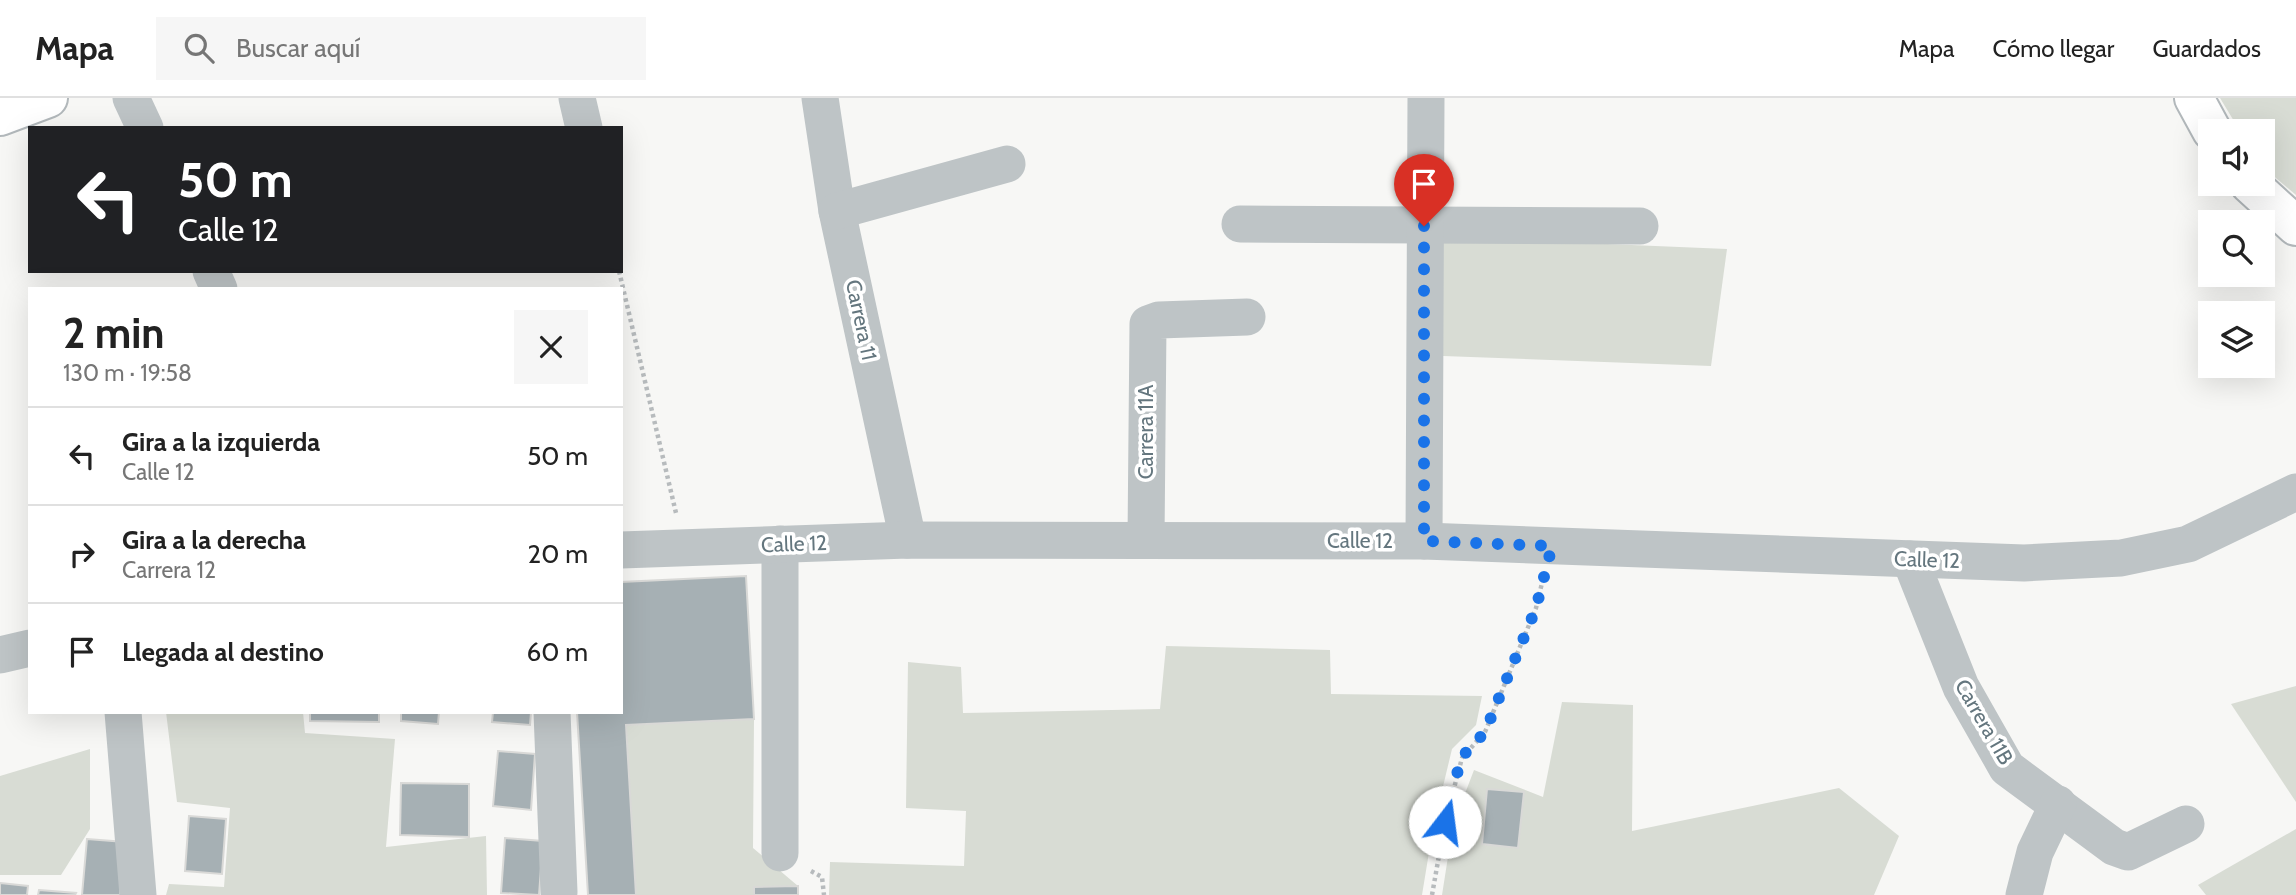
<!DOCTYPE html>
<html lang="es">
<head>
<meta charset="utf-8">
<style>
  :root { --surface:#fff; --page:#f6f6f6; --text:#222; --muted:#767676; --line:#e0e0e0 }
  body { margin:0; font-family:Cabin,sans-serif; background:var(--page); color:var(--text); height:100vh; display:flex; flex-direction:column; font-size:26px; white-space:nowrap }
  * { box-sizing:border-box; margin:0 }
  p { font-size:23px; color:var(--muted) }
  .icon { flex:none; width:38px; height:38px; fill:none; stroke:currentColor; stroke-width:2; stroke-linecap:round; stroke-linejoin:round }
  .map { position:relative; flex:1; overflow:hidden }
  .details { position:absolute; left:28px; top:189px; width:595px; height:427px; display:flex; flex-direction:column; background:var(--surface); border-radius:0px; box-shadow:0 7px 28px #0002 }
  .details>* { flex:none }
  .top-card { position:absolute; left:28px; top:28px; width:595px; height:147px; border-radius:0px; box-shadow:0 7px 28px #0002; background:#202124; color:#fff; overflow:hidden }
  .controls { position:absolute; left:2198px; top:21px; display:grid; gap:14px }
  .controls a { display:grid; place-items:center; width:77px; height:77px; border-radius:0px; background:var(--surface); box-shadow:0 7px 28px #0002; font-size:35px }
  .pin { position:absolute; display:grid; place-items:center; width:60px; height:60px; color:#fff; margin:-72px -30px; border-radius:50% 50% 50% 0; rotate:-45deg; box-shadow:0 0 7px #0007 }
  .pin .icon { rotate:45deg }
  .me { position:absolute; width:77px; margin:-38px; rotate:15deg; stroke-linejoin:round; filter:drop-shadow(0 0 5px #0008) }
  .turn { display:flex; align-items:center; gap:24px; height:147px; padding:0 35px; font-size:32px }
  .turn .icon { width:91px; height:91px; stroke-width:2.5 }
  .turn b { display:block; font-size:49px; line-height:60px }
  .round { display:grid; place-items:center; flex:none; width:74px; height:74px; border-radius:0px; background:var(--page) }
  .head { display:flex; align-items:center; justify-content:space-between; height:119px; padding:0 35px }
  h1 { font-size:42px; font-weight:700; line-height:52px }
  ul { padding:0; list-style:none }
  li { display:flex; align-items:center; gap:21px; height:98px; padding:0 35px; border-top:2px solid var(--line) }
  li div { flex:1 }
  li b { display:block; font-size:26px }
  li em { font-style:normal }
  header { display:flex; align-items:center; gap:42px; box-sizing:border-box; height:98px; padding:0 35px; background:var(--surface); border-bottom:2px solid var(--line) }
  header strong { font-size:33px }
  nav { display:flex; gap:38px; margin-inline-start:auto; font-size:24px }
  .search { width:490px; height:63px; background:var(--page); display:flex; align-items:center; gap:18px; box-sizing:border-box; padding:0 24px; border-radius:0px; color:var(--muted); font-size:26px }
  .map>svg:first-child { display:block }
  .green { fill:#d8dcd4 }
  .building { fill:#a6b0b4; stroke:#d9d9d7; stroke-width:2 }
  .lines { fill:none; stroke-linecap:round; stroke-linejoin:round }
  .major-casing { stroke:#b2b8bb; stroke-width:42 }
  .path { stroke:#b7bbbd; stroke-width:4.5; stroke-dasharray:3.5 3.5; stroke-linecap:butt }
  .minor { stroke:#bec4c6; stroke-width:37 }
  .major { stroke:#fff; stroke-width:38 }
  .route { stroke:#1a73e8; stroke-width:12; stroke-dasharray:0 21.6 }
  .labels { text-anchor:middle; stroke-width:7; stroke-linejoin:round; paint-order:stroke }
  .street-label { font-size:21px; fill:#64767e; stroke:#fff }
</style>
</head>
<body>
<header>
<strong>Mapa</strong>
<div class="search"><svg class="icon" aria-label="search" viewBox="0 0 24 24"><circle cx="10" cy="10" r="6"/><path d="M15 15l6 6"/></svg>Buscar aquí</div>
<nav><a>Mapa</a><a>Cómo llegar</a><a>Guardados</a></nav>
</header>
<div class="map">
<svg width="2296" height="797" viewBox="0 0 2296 797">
  <rect width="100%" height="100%" fill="#f7f7f5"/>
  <!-- green -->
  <g class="green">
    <path d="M 2220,0 L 2296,0 L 2296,97 L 2263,69 L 2263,33 L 2240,33 Z"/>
    <path d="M 1443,139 L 1727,151 L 1711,268 L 1443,258 Z"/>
    <path d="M 1166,548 L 1330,552 L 1331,596 L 1482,598 L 1476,627 L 1452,651 L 1433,730 L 1422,797 L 829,797 L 830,764 L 964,768 L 966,713 L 906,710 L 908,564 L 961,569 L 963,615 L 1160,611 Z"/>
    <path d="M 2296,588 L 2296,704 L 2231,606 Z"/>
    <path d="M 1562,604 L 1633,607 L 1632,733 L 1839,690 L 1899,738 L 1874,797 L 1442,797 L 1453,727 L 1474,672 L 1543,699 Z"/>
    <path d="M 166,614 L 303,614 L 305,635 L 395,641 L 386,749 L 486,738 L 487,797 L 166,797 L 169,786 L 224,789 L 230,710 L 177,704 Z"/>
    <path d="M 754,621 L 753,750 L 798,788 L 754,789 L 754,797 L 636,797 L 626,627 Z"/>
    <path d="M 90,651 L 90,731 L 61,777 L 0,777 L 0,678 Z"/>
    <path d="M 2296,731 L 2296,797 L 2206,797 L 2198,787 Z"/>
  </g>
  <!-- building -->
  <g class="building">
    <path d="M 746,478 L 754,621 L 626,627 L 636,797 L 588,797 L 577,614 L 621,614 L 621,484 Z"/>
    <path d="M 310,614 L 379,614 L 379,624 L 310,623 Z"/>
    <path d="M 401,614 L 439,614 L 438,626 L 401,623 Z"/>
    <path d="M 493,614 L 531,614 L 530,627 L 492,624 Z"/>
    <path d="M 498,653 L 535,656 L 531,712 L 493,708 Z"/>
    <path d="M 401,685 L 469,686 L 469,739 L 400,737 Z"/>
    <path d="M 1487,691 L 1524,694 L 1518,750 L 1482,746 Z"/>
    <path d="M 189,718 L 226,721 L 222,776 L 185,773 Z"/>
    <path d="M 505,740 L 543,743 L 539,797 L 501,795 Z"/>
    <path d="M 87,741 L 125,744 L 120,797 L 82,797 Z"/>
    <path d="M 0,785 L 28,788 L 27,797 L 0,797 Z"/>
    <path d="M 798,788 L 798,797 L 754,797 L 754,789 Z"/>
    <path d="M 39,792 L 76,795 L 75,797 L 38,797 Z"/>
  </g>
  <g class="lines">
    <defs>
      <g id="major">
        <path d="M 2194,0 L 2212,33"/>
        <path d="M 0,18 L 48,0"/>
        <path d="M 2250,86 L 2296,128"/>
      </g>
    </defs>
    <!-- major casing -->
    <use href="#major" class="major-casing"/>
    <!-- path -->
    <g class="path">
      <path d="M 619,173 L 676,415"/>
      <path d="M 811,773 L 822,779 L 824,797"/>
      <path d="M 1432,797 L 1445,724 L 1462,660 L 1485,634 L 1536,510 L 1542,485"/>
    </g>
    <!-- minor -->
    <g class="minor">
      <path d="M 131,0 L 145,30"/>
      <path d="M 577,0 L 584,30"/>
      <path d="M 820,0 L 837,113 L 908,442"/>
      <path d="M 837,113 L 1007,66"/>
      <path d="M 1240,126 L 1640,128"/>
      <path d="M 211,173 L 219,191"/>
      <path d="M 1146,442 L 1148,226 L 1159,222 L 1247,219"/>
      <path d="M 1424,443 L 1426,0"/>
      <path d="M 780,446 L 780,755"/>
      <path d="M 621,452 L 908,442 L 1424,443 L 2024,465 L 2121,460 L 2188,446 L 2296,394"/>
      <path d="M 1910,461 L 1961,589 L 2007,670 L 2114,749 L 2128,754 L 2186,726"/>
      <path d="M 0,557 L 30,550"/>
      <path d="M 123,614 L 138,797"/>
      <path d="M 552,614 L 559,794"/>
      <path d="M 2024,797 L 2035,754 L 2058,706"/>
    </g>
    <!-- major -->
    <use href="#major" class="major"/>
  </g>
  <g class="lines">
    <!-- route -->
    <path class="route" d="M 1424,128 L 1424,443 L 1552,448 L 1536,510 L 1485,634 L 1461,660 L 1445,724"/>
  </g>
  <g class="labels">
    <!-- street labels -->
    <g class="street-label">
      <text transform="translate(861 222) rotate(78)" y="7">Carrera 11</text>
      <text transform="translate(1146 334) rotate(-90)" y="7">Carrera 11A</text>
      <text x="1360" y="450">Calle 12</text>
      <text transform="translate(794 446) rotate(-2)" y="7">Calle 12</text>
      <text transform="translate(1927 462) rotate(2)" y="7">Calle 12</text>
      <text transform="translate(1984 624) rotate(60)" y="7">Carrera 11B</text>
    </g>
  </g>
</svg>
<div class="controls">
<a><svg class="icon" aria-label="sound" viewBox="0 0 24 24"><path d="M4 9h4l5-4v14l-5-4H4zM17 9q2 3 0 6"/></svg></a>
<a><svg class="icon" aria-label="search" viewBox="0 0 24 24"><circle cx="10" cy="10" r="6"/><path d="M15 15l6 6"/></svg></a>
<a><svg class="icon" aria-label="layers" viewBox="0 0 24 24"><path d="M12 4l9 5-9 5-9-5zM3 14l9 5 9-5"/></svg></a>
</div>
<div class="pin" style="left:1424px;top:128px;background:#d93025"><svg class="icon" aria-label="arrive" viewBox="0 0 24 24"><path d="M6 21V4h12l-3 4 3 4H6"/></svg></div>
<svg class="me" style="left:1445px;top:724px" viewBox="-20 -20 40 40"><circle r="19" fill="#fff"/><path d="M0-13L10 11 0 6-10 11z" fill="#1a73e8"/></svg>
<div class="top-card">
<div class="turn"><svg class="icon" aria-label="left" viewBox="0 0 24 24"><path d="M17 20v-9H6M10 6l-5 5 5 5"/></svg><div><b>50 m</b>Calle 12</div></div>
</div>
<section class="details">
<div class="head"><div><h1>2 min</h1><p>130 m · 19:58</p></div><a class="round"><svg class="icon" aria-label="close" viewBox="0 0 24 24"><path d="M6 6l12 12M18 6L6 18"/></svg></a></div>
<ul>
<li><svg class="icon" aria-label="left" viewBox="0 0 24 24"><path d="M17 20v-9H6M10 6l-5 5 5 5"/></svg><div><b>Gira a la izquierda</b><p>Calle 12</p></div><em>50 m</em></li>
<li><svg class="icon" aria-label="right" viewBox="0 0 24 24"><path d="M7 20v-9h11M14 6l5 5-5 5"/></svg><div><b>Gira a la derecha</b><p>Carrera 12</p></div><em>20 m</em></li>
<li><svg class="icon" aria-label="arrive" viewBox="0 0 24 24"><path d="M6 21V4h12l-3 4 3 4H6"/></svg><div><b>Llegada al destino</b></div><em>60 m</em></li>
</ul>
</section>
</div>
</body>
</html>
